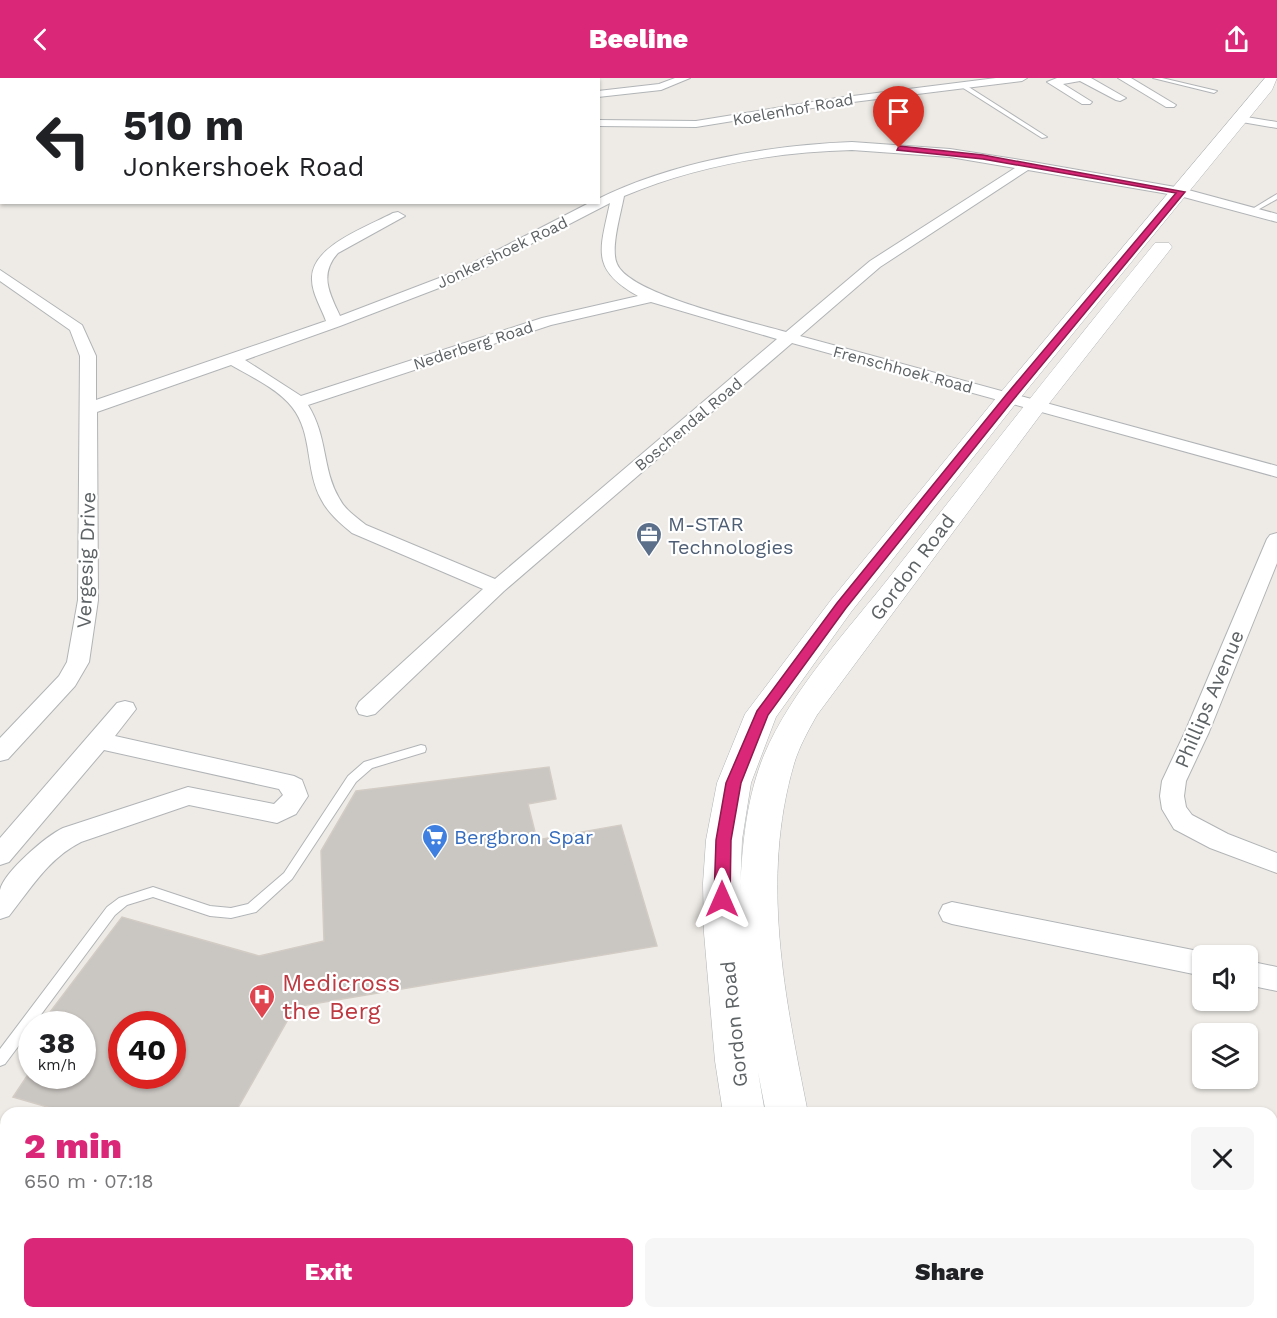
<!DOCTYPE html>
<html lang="en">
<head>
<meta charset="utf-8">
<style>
  :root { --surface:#fff; --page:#f6f6f6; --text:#202124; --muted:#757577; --accent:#db2777 }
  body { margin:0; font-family:"Work Sans",sans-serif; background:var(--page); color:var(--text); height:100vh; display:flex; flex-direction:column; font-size:22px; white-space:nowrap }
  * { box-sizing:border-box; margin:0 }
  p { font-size:20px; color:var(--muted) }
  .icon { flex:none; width:33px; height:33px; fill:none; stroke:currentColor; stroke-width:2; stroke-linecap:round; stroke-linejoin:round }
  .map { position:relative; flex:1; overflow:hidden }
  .panel { position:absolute; left:0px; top:1029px; width:1278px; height:212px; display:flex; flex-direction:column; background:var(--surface); border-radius:18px 18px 0 0; box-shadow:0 2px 4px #0004 }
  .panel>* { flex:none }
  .guide { position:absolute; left:0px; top:0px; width:600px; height:126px; box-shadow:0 2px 4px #0004; background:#fff; color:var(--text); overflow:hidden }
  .controls { position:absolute; left:1192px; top:867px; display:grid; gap:12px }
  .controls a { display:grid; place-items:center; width:66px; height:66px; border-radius:9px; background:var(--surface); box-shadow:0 2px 4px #0004; font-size:30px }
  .speed { position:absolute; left:18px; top:933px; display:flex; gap:12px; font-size:30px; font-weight:700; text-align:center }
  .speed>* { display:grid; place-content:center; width:78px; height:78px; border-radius:50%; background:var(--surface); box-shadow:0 2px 4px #0004; line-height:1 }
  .speed small { font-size:15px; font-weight:400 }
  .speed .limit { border:9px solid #d22; background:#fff; color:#111 }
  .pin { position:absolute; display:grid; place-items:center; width:51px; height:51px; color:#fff; margin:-62px -26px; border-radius:50% 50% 50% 0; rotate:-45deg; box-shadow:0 0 6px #0007 }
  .pin .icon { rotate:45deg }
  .me { position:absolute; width:66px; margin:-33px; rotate:0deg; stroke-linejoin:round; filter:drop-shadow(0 0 4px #0008) }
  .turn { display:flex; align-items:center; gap:21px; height:126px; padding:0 24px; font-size:27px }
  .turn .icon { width:78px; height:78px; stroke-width:2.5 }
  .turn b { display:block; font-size:42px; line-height:51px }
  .round { display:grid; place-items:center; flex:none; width:63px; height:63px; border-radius:9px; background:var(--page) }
  .summary { display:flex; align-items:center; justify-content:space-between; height:102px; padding:0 24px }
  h1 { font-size:36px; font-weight:800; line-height:45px; color:var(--accent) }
  .action { display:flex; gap:12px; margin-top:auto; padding:12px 24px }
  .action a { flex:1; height:69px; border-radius:9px; background:var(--accent); color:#fff; font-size:24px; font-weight:800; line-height:69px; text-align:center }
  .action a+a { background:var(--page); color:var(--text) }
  header { display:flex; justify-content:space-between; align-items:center; height:78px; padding:0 24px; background:var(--accent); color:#fff; font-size:27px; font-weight:800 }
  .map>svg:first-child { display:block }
  .building { fill:#cac6c2; stroke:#d2ccc5; stroke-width:1.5; fill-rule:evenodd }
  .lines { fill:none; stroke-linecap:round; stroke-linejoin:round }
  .lane-casing { stroke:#b1b4b6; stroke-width:2 }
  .street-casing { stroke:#b1b4b6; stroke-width:2 }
  .secondary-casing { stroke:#b0b4b7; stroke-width:1 }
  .lane { fill:#fff; fill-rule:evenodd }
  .street { fill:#fff; fill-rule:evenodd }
  .secondary { fill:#fff; fill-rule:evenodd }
  .route { fill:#db2777; stroke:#8e194d; stroke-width:1.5 }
  .labels { text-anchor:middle; stroke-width:4.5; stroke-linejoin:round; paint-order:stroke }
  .far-street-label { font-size:16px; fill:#5d6264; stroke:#fff }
  .service-label { font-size:20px; fill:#4e5e75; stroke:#fff; text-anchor:start }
  .street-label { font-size:20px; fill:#5d6264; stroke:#fff }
  .shop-label { font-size:20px; fill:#366cbe; stroke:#fff; text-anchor:start }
  .near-health-label { font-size:24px; fill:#be3a42; stroke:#fff; text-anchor:start }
</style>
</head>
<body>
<header><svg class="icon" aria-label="back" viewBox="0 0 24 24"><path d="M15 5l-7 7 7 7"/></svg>Beeline<svg class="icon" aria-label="share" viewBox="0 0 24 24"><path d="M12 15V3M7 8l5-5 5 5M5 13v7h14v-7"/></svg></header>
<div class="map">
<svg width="1277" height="1240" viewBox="0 0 1277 1240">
  <rect width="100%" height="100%" fill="#eeebe6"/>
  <!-- building -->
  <path class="building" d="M 549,689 L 556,721 L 528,726 L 537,762 L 621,747 L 657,868 L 295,929 L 235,1035 L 68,1035 L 13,1019 L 27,998 L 82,998 L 82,946 L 41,946 L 122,839 L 259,878 L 324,863 L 321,773 L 356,713 ZM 122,946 L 172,946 L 172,998 L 122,998 Z"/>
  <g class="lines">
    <defs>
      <g id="lane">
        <path d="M 1153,0 L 1162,0 L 1217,13 L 1214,15 Z"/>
        <path d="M 960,6 L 964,6 L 1047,59 L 1042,60 L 960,8 Z"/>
        <path d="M 1277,116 L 1277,121 L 1254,134 L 1249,133 Z"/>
        <path d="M 421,667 L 425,668 L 426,671 L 425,674 L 372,690 L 356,704 L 292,801 L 256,834 L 231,840 L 210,838 L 153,819 L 127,827 L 115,837 L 34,946 L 32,946 L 32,950 L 5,986 L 0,988 L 0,971 L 107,829 L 119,820 L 153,809 L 210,828 L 231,830 L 248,826 L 284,795 L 348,698 L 364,684 Z"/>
        <path d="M 719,1234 L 741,1234 L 738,1240 L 717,1240 Z"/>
      </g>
      <g id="street">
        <path d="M 77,0 L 99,0 L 76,2 Z"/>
        <path d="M 234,0 L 247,0 L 248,2 L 235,2 Z"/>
        <path d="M 458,0 L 470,0 L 471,2 L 459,2 Z"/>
        <path d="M 675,0 L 690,0 L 661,12 L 598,19 L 598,13 L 659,6 Z"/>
        <path d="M 996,0 L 1027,0 L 1022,3 L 837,26 L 696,49 L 598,48 L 598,42 L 696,43 L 837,20 Z"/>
        <path d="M 1057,0 L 1091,0 L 1126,20 L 1120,23 L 1116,22 L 1080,3 L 1063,6 L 1092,24 L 1090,26 L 1082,26 L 1047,4 Z"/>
        <path d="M 1118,0 L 1131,0 L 1176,27 L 1174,29 L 1166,29 Z"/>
        <path d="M 1240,38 L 1277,44 L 1277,50 L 1236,43 L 1236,39 Z"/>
        <path d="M 852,64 L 950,71 L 1027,83 L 1181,110 L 1277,136 L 1277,144 L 1180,118 L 1028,92 L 880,189 L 800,258 L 1277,388 L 1277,399 L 792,265 L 504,513 L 375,636 L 367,638 L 359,636 L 356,630 L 359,624 L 483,511 L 352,455 C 340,445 328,435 321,421 C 305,392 313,355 292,329 C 278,311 250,298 231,287 L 97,334 L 98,522 L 89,584 L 75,608 L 8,681 L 0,683 L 0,660 L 59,598 L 67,584 L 78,522 L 80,278 L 70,252 L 0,203 L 0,192 L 82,247 L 96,278 L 96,322 L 326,243 C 321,229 311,214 312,199 C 313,167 369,148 393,135 L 398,134 L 405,138 L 338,175 C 319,196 329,215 340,238 L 455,194 L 591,124 L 598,124 L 598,121 C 672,84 770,67 852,64 ZM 852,72 L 950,79 L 1015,90 L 870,183 L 786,254 C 752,244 630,217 617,186 C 610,171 621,135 624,118 C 695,88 775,74 852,72 ZM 610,125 C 600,172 590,191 638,218 L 542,240 L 301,318 L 245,282 L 340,248 L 465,200 ZM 651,224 L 777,261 L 495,501 L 366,447 C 356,439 345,432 339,420 C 322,391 328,359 308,327 L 551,247 Z"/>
        <path d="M 2,81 L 2,89 L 0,90 L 0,82 Z"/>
        <path d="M 1277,455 L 1277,485 L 1209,654 L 1186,703 L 1184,718 L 1186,729 L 1192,737 L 1228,756 L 1277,775 L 1277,795 L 1210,770 L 1174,751 L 1162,731 L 1160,718 L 1162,703 L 1185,654 L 1267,461 L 1270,457 Z"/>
        <path d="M 125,623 L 133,625 L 136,631 L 115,658 L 294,698 L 302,702 L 308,718 L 296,736 L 277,745 L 189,727 L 81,764 C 49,780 31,810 9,838 L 0,841 C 0,832 0,821 0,812 C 4,794 46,758 63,750 L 188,709 L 274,726 L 283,717 L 279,711 L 104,672 L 9,784 L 0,787 L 0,760 L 117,625 Z"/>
        <path d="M 952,824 L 1203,874 L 1212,878 L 1203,878 L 1203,898 L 952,846 L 943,843 L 939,835 L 943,827 Z"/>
        <path d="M 1248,883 L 1277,889 L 1277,913 L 1248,907 Z"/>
        <path d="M 1272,1110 L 1277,1111 L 1277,1143 L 1272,1142 Z"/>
      </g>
      <g id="secondary">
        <path d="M 1265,0 L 1277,0 L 1272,12 L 1017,324 L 851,534 L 776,639 L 751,705 L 742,762 L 740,816 C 742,769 746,721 764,677 C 792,611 848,552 892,496 C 979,385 1066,274 1155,165 L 1169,165 L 1172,169 L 1169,173 L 1044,332 L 817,637 C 808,653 799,669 794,686 C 760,802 785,920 808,1035 L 766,1035 L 758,994 L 765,1035 L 723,1035 L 715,983 L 704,855 L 703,805 L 706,762 L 717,705 L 745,636 L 831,522 L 1001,314 Z"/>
        <path d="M 751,1234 L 799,1234 L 800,1240 L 752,1240 Z"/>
        <path d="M 804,1234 L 852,1234 L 853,1240 L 805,1240 Z"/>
      </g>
    </defs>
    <!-- lane casing -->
    <use href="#lane" class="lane-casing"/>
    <!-- street casing -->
    <use href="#street" class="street-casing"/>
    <!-- secondary casing -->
    <use href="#secondary" class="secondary-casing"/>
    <!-- lane -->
    <use href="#lane" class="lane"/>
    <!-- street -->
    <use href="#street" class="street"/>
    <!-- secondary -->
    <use href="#secondary" class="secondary"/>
  </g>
  <!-- route -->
  <path class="route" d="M 899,68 L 983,77 L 1185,114 L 1013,322 L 846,530 L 768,637 L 741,705 L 731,762 L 730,821 L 728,826 L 722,828 L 716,826 L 714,821 L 716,762 L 726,705 L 757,633 L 837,525 L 1006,317 L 1176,115 L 983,81 L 897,72 Z"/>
  <!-- icons -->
  <defs>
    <symbol id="office-pin" viewBox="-11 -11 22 30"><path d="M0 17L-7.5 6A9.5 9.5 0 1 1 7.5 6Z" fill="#5c6f8a" stroke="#fff"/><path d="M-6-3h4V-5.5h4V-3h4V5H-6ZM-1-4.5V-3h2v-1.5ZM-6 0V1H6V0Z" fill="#fff"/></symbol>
    <symbol id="supermarket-pin" viewBox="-11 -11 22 30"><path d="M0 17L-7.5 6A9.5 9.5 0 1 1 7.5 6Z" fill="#3f7fe0" stroke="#fff"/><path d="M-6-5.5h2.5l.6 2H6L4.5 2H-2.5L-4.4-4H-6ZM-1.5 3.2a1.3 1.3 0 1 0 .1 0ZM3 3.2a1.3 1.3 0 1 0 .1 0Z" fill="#fff"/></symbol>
    <symbol id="hospital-pin" viewBox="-11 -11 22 30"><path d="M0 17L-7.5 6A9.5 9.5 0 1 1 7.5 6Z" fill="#e0444e" stroke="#fff"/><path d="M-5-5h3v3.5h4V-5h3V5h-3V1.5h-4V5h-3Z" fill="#fff"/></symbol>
  </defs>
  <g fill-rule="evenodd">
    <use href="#office-pin" x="634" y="442" width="30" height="40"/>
    <use href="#supermarket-pin" x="420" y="744" width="30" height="40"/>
    <use href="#hospital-pin" x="247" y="904" width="30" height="40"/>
  </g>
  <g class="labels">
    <!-- far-street labels -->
    <g class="far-street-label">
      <text transform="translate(793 31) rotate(-10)" y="6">Koelenhof Road</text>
      <text transform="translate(502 174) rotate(-26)" y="6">Jonkershoek Road</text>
      <text transform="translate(473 267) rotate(-18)" y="6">Nederberg Road</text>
      <text transform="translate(903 291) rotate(15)" y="6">Frenschhoek Road</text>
      <text transform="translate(688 346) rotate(-40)" y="6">Boschendal Road</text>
    </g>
    <!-- service labels -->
    <g class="service-label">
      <text x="668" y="453">M-STAR<tspan x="668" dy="23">Technologies</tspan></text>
    </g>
    <!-- street labels -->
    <g class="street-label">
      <text transform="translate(86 482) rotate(-88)" y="7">Vergesig Drive</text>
      <text transform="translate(912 489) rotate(-53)" y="7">Gordon Road</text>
      <text transform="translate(1209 621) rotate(-67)" y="7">Phillips Avenue</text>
      <text transform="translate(734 946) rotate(-96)" y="7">Gordon Road</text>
    </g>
    <!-- shop labels -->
    <g class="shop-label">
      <text x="454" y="766">Bergbron Spar</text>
    </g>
    <!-- near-health labels -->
    <g class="near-health-label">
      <text x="282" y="913">Medicross<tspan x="282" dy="28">the Berg</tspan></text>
    </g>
  </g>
</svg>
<div class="controls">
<a><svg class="icon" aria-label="sound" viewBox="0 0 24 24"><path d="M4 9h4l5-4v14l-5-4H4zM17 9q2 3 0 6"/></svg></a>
<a><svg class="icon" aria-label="layers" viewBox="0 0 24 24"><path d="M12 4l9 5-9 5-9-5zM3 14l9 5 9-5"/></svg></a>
</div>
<div class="speed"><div>38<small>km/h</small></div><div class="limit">40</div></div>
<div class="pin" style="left:899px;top:70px;background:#d93025"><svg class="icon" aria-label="arrive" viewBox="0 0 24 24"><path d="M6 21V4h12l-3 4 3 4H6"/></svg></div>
<svg class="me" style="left:722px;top:821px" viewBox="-20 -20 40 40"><path d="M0-17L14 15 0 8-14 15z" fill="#db2777" stroke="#fff" stroke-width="4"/></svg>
<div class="guide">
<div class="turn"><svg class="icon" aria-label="left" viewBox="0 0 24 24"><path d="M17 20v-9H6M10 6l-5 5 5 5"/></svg><div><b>510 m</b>Jonkershoek Road</div></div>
</div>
<section class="panel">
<div class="summary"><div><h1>2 min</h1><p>650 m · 07:18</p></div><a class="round"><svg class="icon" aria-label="close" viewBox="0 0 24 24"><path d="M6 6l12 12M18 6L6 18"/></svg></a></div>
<div class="action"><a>Exit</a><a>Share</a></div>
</section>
</div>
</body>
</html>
